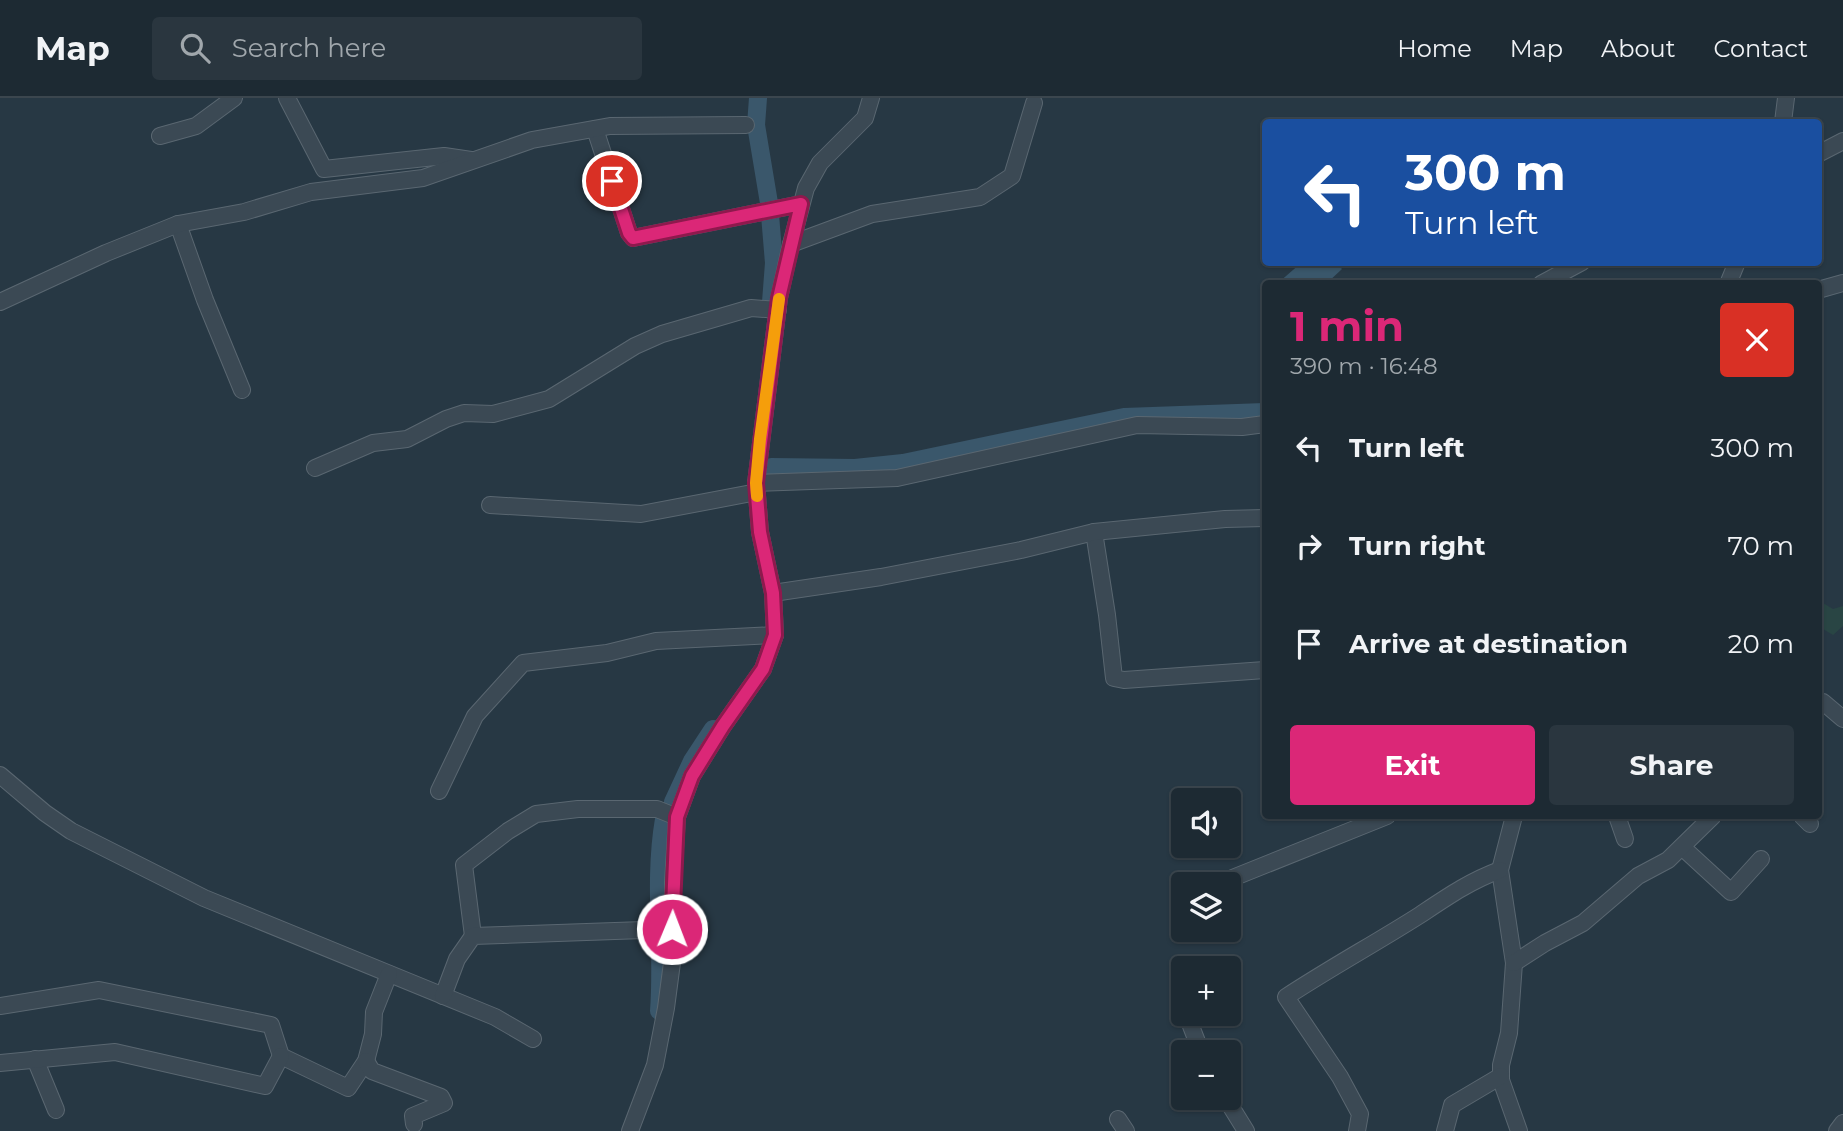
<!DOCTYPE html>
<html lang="en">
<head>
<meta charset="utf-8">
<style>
  :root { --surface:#1d2a33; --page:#2a363f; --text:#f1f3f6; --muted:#a0a7ac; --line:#3b464e; --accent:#db2777 }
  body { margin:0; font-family:Montserrat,sans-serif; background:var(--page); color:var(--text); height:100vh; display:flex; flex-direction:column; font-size:26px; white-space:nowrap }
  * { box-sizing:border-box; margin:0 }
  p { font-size:23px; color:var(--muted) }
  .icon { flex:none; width:38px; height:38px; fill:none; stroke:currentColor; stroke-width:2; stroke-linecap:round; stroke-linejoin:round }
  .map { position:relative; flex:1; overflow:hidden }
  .sheet { position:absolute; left:1262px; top:182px; width:560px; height:539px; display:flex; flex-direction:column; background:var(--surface); border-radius:7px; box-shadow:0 2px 5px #0004,0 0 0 2px var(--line) }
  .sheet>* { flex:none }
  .top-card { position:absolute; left:1262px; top:21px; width:560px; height:147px; border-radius:7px; box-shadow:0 2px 5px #0004,0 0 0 2px var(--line); background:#1a4fa0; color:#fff; overflow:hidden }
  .controls { position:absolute; left:1171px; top:690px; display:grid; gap:14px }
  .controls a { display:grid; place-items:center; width:70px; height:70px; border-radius:7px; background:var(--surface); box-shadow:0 2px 5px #0004,0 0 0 2px var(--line); font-size:35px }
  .pin { position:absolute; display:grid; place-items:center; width:60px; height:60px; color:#fff; margin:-30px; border:4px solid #fff; border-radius:50%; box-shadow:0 2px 7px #0007 }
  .me { position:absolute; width:77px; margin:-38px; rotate:1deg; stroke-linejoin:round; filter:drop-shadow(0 0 5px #0008) }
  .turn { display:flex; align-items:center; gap:24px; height:147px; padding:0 28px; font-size:32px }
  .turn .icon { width:91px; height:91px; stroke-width:2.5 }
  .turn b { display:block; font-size:49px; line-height:60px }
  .round { display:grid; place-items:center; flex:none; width:74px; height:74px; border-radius:7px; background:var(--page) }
  .head { display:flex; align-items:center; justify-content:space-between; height:119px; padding:0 28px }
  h1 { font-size:42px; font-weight:700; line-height:52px; color:var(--accent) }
  .primary-button { display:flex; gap:14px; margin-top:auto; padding:14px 28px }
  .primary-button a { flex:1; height:80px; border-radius:7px; background:var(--accent); color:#fff; font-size:28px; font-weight:700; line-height:80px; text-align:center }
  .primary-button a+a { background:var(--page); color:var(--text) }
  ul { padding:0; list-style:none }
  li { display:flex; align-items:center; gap:21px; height:98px; padding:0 28px }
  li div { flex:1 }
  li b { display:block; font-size:26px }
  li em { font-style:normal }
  header { display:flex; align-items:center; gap:42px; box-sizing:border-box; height:98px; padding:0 35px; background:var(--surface); border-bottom:2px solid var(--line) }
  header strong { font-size:33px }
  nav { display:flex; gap:38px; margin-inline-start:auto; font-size:24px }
  .search { width:490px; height:63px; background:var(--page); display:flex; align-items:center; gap:18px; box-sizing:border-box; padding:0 24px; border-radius:7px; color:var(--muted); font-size:26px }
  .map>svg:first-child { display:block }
  .green { fill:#294544 }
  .water { fill:#3a576b }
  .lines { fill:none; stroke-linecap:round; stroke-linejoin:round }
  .canal { stroke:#3a576b; stroke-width:18 }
  .minor-casing { stroke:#5a6771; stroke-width:18 }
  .minor { stroke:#3b4954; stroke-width:16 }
  .route-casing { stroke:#8e194d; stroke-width:18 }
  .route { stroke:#db2777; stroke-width:12 }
  .slow { stroke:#f59e0b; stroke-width:12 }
</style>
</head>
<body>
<header>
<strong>Map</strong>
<div class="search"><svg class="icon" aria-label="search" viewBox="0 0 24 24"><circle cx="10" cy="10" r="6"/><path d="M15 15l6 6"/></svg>Search here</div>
<nav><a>Home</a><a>Map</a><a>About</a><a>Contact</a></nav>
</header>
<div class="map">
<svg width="1843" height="1033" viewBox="0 0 1843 1033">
  <rect width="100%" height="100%" fill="#273844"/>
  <!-- green -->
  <path class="green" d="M 1818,505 L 1823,505 L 1833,511 L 1843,508 L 1843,528 L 1833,537 L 1818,528 Z"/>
  <!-- water -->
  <path class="water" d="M 1301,165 L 1336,165 L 1342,171 L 1327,185 L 1278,185 Z"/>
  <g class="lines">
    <!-- canal -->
    <g class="canal">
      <path d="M 758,0 L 756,27 L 769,105"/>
      <path d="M 770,117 L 774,165 L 771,204"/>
      <path d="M 771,369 L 855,370 L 903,365 L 1124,319 L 1265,314"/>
      <path d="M 673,704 L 692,663 L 713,631"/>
      <path d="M 659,913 C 664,849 653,785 664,721"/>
    </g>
    <defs>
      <g id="minor">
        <path d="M 287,0 L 324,71 L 444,58 L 471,62"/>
        <path d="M 1783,24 L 1786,0"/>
        <path d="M 595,31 L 629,135 L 633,140 L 801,106"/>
        <path d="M 160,38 L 196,28 L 234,0"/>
        <path d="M 1818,56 L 1843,43"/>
        <path d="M 178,126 L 205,202 L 242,292"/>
        <path d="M 791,146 L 872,116 L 980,99 L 1012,78 L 1034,5"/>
        <path d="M 1541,186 L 1582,164"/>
        <path d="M 1728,186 L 1737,164"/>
        <path d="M 1818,192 L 1843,185"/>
        <path d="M 0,204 L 106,155 L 178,126 L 244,114 L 311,94 L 423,80 L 532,42 L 610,28 L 746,27"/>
        <path d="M 315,370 L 373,345 L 407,341 L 446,321 L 464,315 L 493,316 L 549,301 L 635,248 L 662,236 L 751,210 L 778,212"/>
        <path d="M 756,385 L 897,380 L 1137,327 L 1242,329 L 1265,326"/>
        <path d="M 490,407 L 641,416 L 757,394"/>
        <path d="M 1094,434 L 1107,517 L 1114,580 L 1124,582 L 1265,572"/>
        <path d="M 773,495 L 881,479 L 1021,452 L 1094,434 L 1225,421 L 1265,420"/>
        <path d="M 1818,608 L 1823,604 L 1843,621"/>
        <path d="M 0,677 L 45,715 L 71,733 L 204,800 L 495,919 L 533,941"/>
        <path d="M 439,693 L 475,618 L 523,565 L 607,555 L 656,543 L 775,537"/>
        <path d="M 1514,718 L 1500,772 L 1514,865 L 1509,935 L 1501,967 L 1501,982 L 1519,1033"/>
        <path d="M 1617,718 L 1625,741"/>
        <path d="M 1802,718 L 1810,726"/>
        <path d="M 1682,749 L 1731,794 L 1761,761"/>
        <path d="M 1230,781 L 1387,718"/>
        <path d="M 473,838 L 464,767 L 508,733 L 536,716 L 578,711 L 657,711 L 677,719"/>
        <path d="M 1514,865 L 1545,845 L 1583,825 L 1638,778 L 1668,762 L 1713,718"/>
        <path d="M 1178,895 L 1183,908"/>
        <path d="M 443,898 L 457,861 L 473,838 L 672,831"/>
        <path d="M 0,908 L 99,892 L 271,927 L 281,958 L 348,990 L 366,963 L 373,936 L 374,914 L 389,876"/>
        <path d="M 1186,915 L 1201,954"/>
        <path d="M 35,961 L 56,1012"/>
        <path d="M 366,963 L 372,973 L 441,999 L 444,1005 L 413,1018 L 414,1026"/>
        <path d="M 0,965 L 115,954 L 265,988 L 281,958"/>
        <path d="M 1225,999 L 1246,1033"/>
        <path d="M 1118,1021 L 1126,1033"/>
        <path d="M 630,1033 L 655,967 L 666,910 L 673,857 L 673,784 L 677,719 L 692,678 L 723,628 L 763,571 L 775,537 L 773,495 L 760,434 L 756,385 L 779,200 L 791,146 L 806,90 L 820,65 L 865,20 L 871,0"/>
        <path d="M 1357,1033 L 1360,1016 L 1340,979 L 1286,899 C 1330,870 1376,845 1420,817 C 1447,799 1470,783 1500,772"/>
        <path d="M 1445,1033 L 1452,1007 L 1501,978"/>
        <path d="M 1837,1033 L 1843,1025"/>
      </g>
    </defs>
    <!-- minor casing -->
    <use href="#minor" class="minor-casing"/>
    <!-- minor -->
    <use href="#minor" class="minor"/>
  </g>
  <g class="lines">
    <defs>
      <path id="route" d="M 612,83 L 629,135 L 633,140 L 801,106 L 779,200 L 756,385 L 760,434 L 773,495 L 775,537 L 763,571 L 723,628 L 692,678 L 677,719 L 672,831"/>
    </defs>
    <!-- route casing -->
    <use href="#route" class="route-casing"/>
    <!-- route -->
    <use href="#route" class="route"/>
    <!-- slow -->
    <path class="slow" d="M 757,398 L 756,385 L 760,341 L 779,201"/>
  </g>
</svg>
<div class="controls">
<a><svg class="icon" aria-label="sound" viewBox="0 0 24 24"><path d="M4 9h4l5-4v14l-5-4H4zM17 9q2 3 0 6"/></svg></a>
<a><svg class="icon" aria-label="layers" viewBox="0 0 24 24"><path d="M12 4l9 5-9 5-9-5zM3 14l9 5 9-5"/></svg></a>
<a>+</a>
<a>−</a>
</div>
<div class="pin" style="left:612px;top:83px;background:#d93025"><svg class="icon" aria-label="arrive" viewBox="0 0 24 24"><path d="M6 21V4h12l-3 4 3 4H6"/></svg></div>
<svg class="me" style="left:672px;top:831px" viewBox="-20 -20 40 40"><circle r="17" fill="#db2777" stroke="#fff" stroke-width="3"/><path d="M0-11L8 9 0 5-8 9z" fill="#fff"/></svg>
<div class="top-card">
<div class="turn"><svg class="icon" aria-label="left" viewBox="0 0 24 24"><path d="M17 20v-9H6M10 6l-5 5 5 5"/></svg><div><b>300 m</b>Turn left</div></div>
</div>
<section class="sheet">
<div class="head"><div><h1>1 min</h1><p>390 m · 16:48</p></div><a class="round" style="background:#d93025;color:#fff"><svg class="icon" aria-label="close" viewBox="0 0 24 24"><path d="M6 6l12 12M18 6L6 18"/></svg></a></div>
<ul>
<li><svg class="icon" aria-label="left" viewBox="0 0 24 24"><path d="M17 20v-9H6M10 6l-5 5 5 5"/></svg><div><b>Turn left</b></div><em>300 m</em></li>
<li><svg class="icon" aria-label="right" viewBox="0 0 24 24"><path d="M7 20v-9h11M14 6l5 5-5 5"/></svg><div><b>Turn right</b></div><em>70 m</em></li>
<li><svg class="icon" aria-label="arrive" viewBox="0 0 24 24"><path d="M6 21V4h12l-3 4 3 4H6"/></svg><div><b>Arrive at destination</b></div><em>20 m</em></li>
</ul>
<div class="primary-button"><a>Exit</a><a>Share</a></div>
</section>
</div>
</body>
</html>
